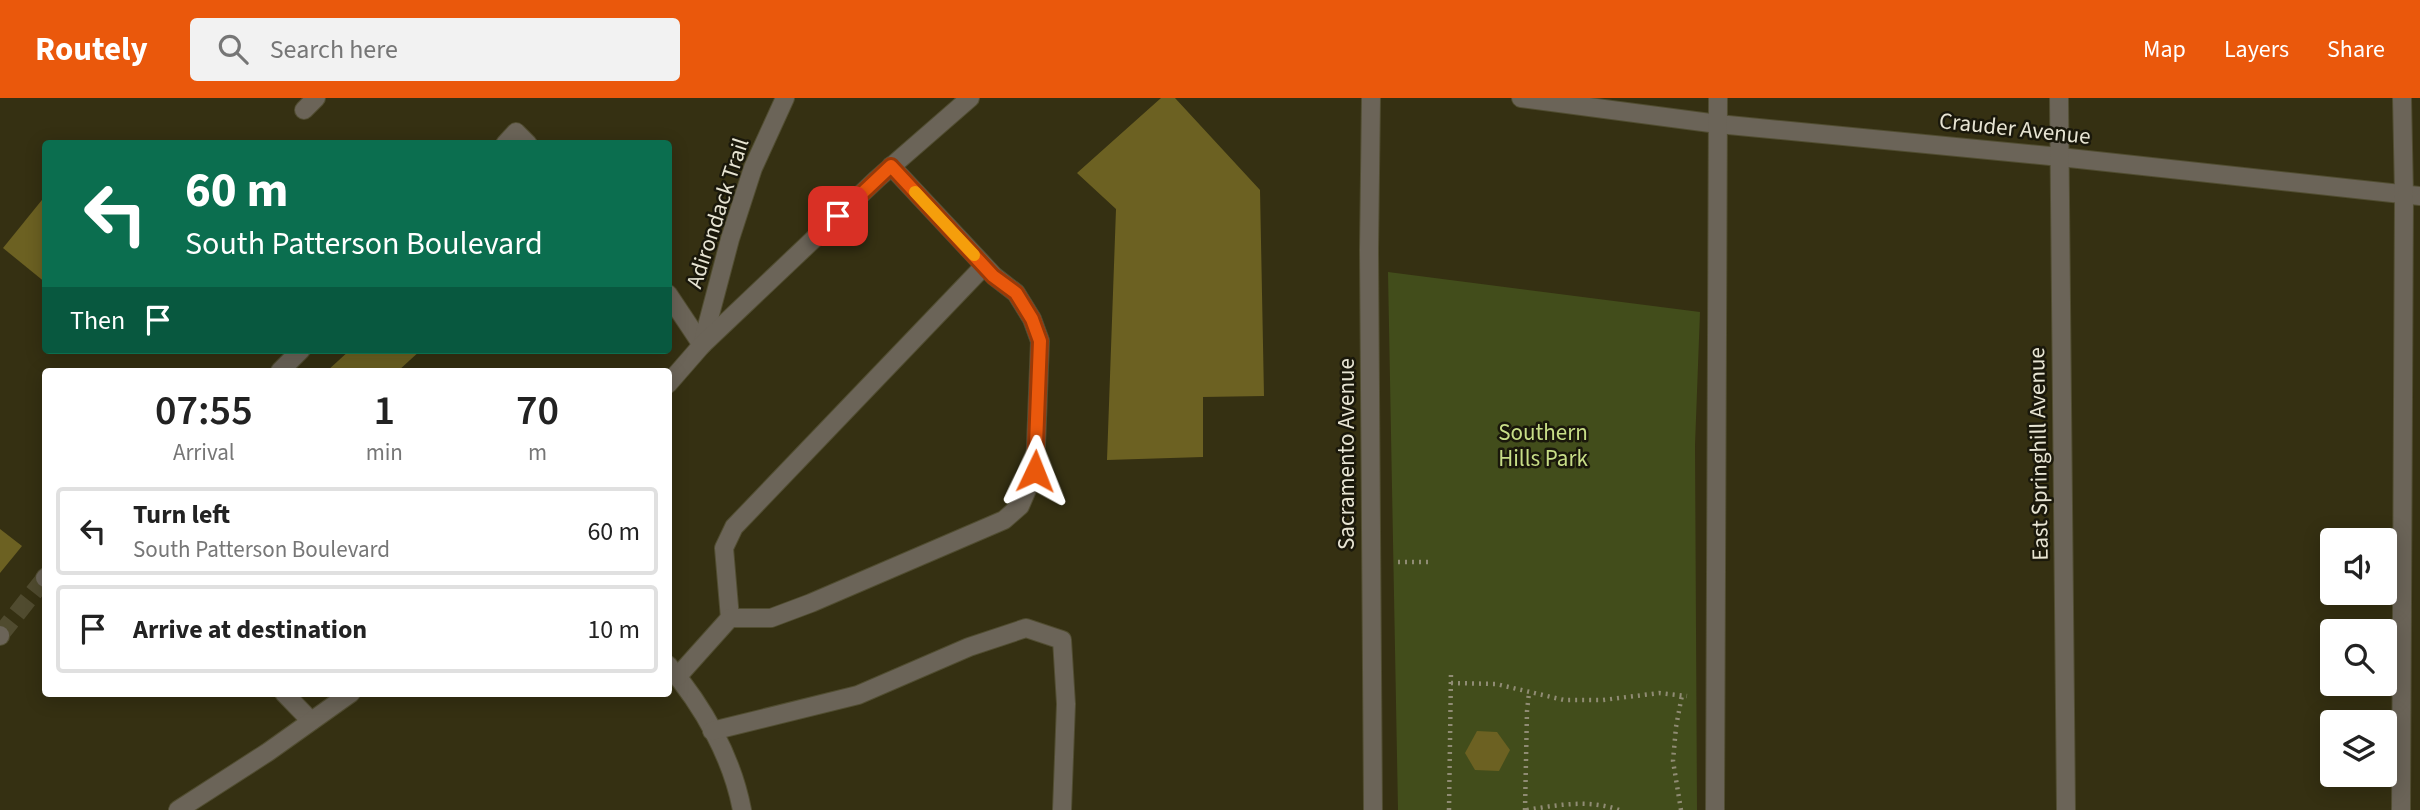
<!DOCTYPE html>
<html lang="en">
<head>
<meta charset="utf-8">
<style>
  :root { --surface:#fff; --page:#f2f2f2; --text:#222; --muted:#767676; --line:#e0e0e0; --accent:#ea580c }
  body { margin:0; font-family:"Source Sans 3",sans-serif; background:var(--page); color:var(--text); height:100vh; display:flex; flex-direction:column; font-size:26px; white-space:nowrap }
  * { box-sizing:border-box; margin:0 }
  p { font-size:23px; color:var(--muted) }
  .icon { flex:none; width:38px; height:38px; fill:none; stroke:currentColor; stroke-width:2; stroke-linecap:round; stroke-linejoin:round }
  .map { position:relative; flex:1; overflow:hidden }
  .side { position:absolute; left:42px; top:270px; width:630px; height:329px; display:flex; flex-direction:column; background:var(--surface); border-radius:7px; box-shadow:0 4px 18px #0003 }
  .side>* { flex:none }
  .banner { position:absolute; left:42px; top:42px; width:630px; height:214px; border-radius:7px; box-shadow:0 4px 18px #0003; background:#0b6e4f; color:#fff; overflow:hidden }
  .controls { position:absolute; left:2320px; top:430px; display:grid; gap:14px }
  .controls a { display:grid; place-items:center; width:77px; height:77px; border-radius:7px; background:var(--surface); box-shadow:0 4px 18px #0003; font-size:35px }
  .pin { position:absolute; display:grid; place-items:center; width:60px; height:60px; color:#fff; margin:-30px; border-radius:14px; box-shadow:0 4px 10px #0006 }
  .me { position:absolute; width:77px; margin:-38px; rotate:2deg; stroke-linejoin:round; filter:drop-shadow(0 0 5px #0008) }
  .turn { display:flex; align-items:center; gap:24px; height:147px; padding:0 28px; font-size:32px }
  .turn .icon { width:91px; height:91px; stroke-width:2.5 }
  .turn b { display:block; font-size:49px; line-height:60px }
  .then { display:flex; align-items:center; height:66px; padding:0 28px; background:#0003; gap:14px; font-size:26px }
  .eta { display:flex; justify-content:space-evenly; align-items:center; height:119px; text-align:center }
  .eta b { font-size:42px; font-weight:600; line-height:49px }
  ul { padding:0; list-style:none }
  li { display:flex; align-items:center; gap:21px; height:88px; margin:0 14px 10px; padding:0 14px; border:4px solid var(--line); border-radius:7px }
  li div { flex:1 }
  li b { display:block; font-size:26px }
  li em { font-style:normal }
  header { display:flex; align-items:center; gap:42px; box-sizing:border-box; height:98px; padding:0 35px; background:var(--accent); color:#fff }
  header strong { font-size:33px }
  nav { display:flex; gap:38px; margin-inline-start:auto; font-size:24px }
  .search { width:490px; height:63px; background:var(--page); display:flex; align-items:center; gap:18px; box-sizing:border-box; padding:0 24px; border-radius:7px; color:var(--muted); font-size:26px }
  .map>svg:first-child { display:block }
  .green { fill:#424d1b }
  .building { fill:#6c6122 }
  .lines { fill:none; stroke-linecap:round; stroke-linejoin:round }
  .minor-tunnel { stroke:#504b2f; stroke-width:18; stroke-dasharray:18 9; stroke-linecap:butt }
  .minor-casing { stroke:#514d31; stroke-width:20 }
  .path { stroke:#908c74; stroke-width:4.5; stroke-dasharray:2 5; stroke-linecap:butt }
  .minor { stroke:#6b6458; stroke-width:18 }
  .route-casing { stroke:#983908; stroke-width:18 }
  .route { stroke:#ea580c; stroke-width:12 }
  .slow { stroke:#f59e0b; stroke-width:12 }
  .labels { text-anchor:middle; stroke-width:5; stroke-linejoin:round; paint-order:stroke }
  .street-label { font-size:23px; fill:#e7e4d3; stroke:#1a180b }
  .park-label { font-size:23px; fill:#c8de87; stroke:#1a180b }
</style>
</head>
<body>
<header>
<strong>Routely</strong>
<div class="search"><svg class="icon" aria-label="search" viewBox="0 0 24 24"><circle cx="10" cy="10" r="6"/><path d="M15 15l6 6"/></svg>Search here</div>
<nav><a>Map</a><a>Layers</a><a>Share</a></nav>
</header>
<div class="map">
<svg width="2420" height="712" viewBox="0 0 2420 712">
  <rect width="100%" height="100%" fill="#353012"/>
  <!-- green -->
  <path class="green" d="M 1388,174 L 1700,214 L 1695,347 L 1697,712 L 1398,712 Z"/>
  <!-- building -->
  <g class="building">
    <path d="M 1161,0 L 1175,0 L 1260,92 L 1264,298 L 1203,299 L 1203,359 L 1107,362 L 1116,111 L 1077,75 Z"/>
    <path d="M 46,97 L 46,185 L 3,150 Z"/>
    <path d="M 350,252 L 421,252 L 398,273 L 327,273 Z"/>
    <path d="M 0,431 L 22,448 L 0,475 Z"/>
    <path d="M 1477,633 L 1497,634 L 1510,652 L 1499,673 L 1475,672 L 1465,655 Z"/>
  </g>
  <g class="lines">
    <!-- minor-tunnel -->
    <path class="minor-tunnel" d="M 0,537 L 45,480"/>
    <defs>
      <g id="minor">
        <path d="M 1371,0 L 1369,152 L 1373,712"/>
        <path d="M 1521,0 L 1718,26 L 2060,59 L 2420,98"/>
        <path d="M 2059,0 L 2066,712"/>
        <path d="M 304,12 L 316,0"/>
        <path d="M 505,46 L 516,34 L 528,46"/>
        <path d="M 668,196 L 702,247"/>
        <path d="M 702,247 L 730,141 L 753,70 L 785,0"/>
        <path d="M 280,273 L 301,252"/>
        <path d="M 668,286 L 702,247 L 877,81 L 970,0"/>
        <path d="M 45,480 L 46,479"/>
        <path d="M 730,520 L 724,450 L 734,429 L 984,168"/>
        <path d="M 0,538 L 0,537"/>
        <path d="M 668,567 C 703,608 732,659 742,712"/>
        <path d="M 678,578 L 730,520 L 771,520 L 811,505 L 1004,422 L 1020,408 L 1035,373 L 1040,243 L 1032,221 L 1016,195 L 994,178 L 891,68"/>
        <path d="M 284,595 L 311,623"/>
        <path d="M 712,633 L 858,597 L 969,549 L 1026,530 L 1062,542 L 1066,606 L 1062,712"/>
        <path d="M 178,712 L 268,654 L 351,595"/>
        <path d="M 1715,712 L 1718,0"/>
        <path d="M 2401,712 L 2404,96 L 2402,0"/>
      </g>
    </defs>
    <!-- minor casing -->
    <use href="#minor" class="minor-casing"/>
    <!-- path -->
    <g class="path">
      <path d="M 1398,464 L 1429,464"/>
      <path d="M 1451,585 L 1496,586 L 1564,602 L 1603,602 L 1659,595 L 1687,598"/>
      <path d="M 1449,712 L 1451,574"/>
      <path d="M 1525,712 L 1527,613 L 1529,595"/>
      <path d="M 1527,712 C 1556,707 1590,701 1619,712"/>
      <path d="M 1681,712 L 1673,663 L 1676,629 L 1682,597"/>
    </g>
    <!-- minor -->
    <use href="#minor" class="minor"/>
  </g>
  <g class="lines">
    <defs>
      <path id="route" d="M 838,118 L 891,68 L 993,178 L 1016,195 L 1032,221 L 1040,243 L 1035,373"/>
    </defs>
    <!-- route casing -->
    <use href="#route" class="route-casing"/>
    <!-- route -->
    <use href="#route" class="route"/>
    <!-- slow -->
    <path class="slow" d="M 915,94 L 974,157"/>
  </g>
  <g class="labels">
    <!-- street labels -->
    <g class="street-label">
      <text transform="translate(2015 30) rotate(6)" y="8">Crauder Avenue</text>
      <text transform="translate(717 115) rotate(-72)" y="8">Adirondack Trail</text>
      <text transform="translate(1346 356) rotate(-90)" y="8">Sacramento Avenue</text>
      <text transform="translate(2038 356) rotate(-91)" y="8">East Springhill Avenue</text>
    </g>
    <!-- park labels -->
    <g class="park-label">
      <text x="1543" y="342">Southern<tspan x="1543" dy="26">Hills Park</tspan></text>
    </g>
  </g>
</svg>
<div class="controls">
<a><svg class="icon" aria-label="sound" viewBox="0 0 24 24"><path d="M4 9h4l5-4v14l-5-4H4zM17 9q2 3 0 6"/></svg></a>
<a><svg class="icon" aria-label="search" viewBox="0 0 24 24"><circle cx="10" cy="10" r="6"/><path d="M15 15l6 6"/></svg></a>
<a><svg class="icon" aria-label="layers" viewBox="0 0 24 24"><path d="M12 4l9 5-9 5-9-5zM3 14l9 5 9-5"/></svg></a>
</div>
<div class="pin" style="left:838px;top:118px;background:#d93025"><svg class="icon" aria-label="arrive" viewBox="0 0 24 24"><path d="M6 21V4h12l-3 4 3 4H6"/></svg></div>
<svg class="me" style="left:1035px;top:373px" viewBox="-20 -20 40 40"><path d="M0-17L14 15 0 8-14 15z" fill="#ea580c" stroke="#fff" stroke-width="4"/></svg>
<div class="banner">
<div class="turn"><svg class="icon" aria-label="left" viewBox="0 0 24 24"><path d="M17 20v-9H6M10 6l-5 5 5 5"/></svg><div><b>60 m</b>South Patterson Boulevard</div></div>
<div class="then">Then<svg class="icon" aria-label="arrive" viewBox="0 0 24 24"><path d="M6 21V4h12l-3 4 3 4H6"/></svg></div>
</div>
<section class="side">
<div class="eta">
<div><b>07:55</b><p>Arrival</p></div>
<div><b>1</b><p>min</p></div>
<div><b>70</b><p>m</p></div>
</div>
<ul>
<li><svg class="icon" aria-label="left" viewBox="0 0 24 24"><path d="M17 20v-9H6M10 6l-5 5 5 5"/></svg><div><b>Turn left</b><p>South Patterson Boulevard</p></div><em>60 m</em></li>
<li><svg class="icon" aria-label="arrive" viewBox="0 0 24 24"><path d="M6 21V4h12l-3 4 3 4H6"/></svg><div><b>Arrive at destination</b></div><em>10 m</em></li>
</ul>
</section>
</div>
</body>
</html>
